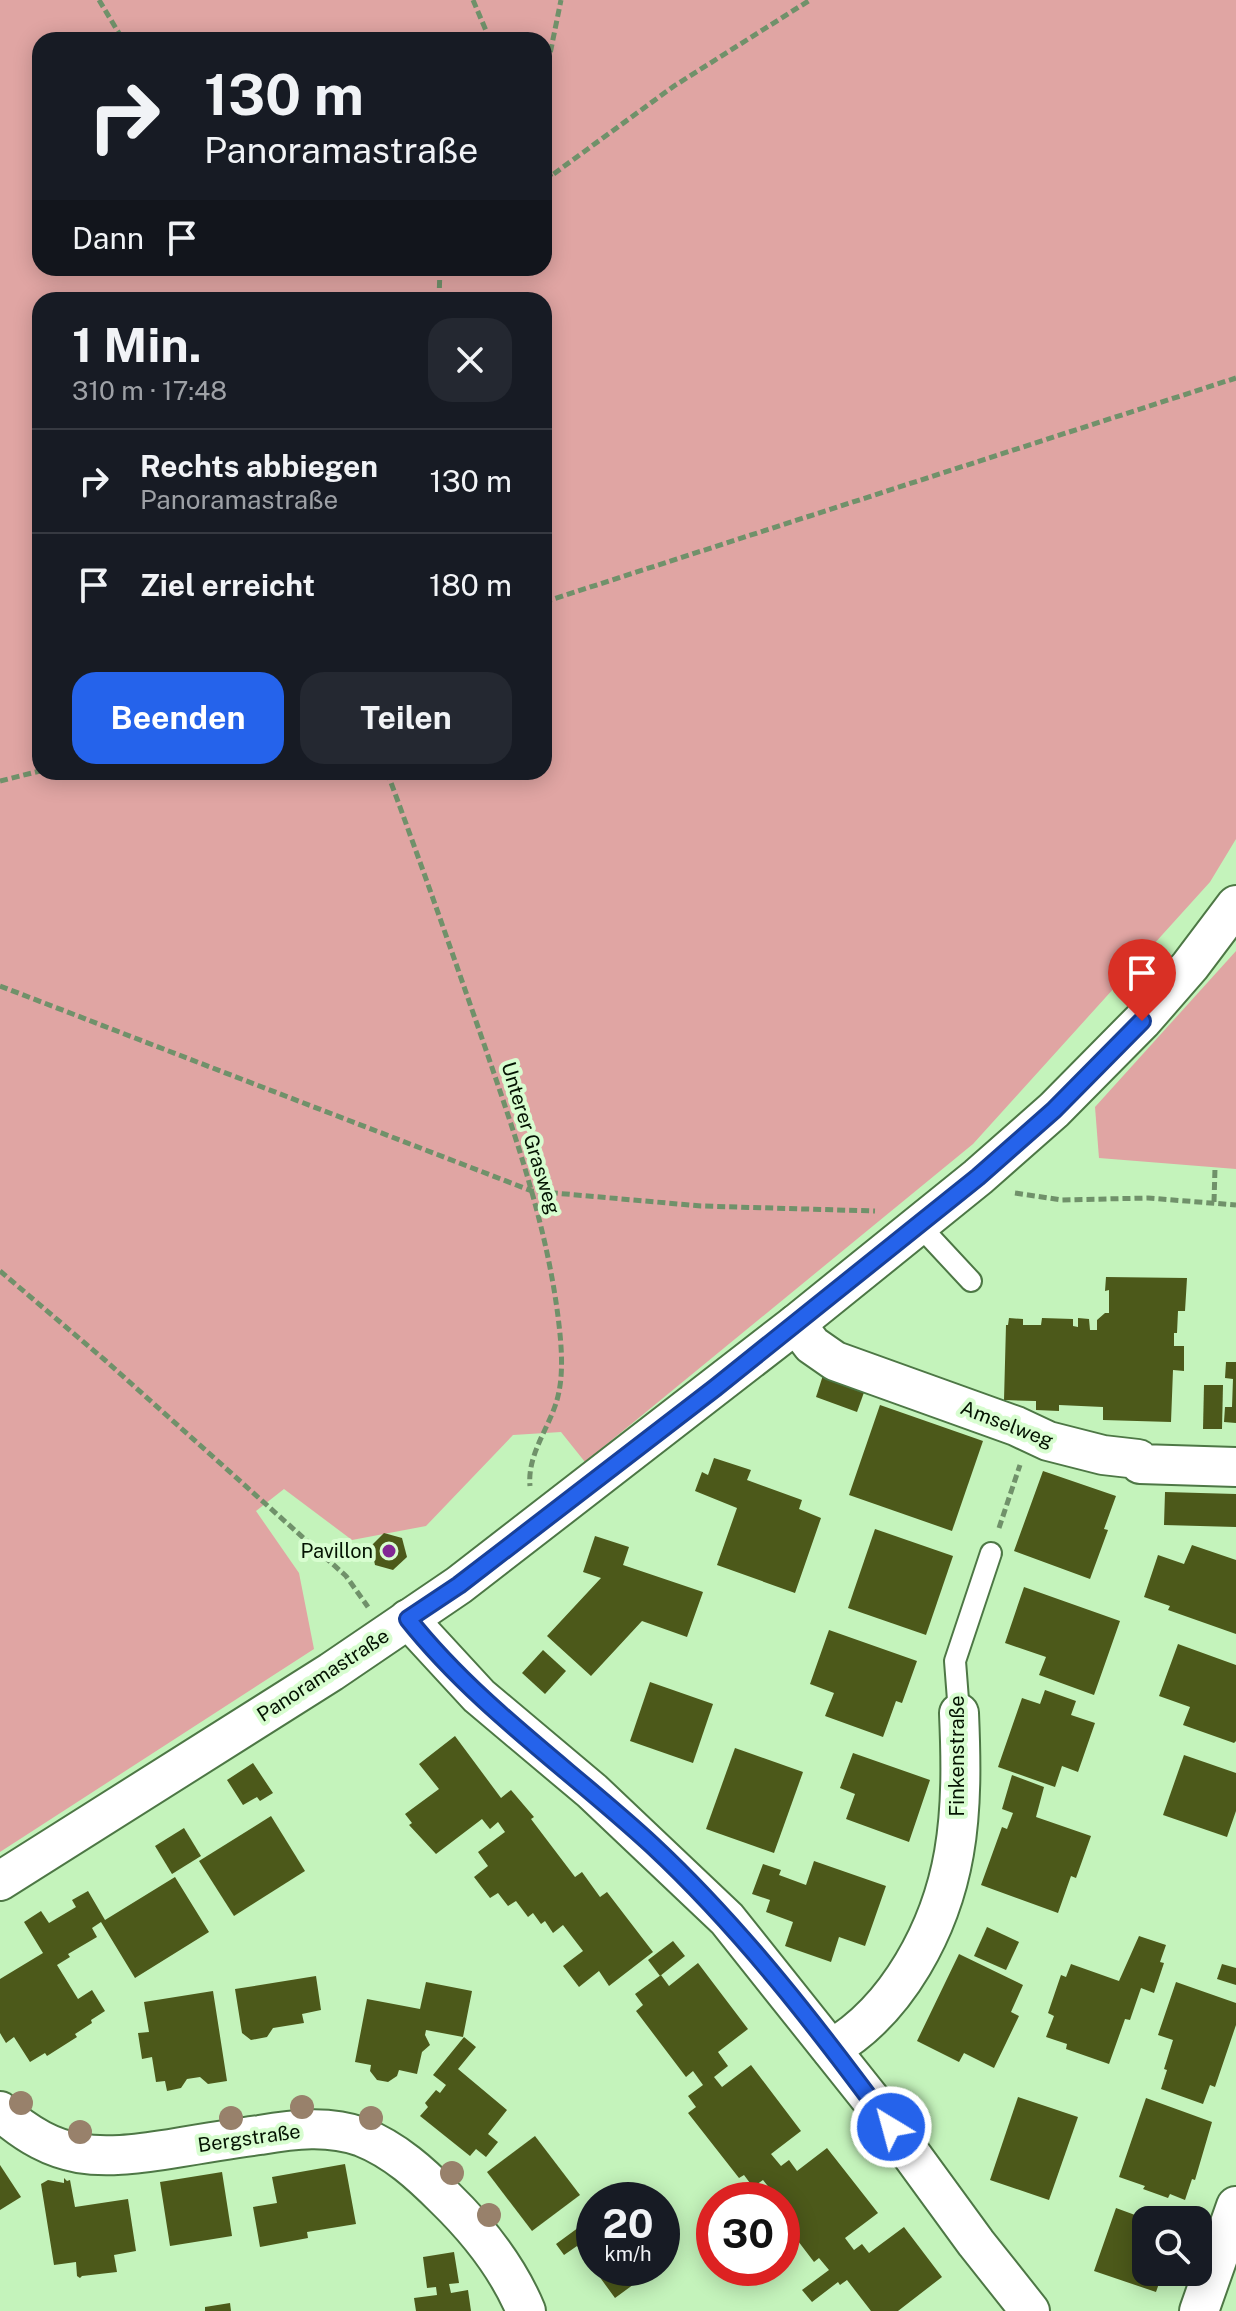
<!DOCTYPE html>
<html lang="de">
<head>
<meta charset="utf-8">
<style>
  :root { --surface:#171b24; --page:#242831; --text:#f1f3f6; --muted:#9ea1a6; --line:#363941; --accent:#2563eb }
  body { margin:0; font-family:"Public Sans",sans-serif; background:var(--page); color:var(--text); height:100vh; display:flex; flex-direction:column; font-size:30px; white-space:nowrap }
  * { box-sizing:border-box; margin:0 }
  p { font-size:26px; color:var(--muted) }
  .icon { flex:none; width:44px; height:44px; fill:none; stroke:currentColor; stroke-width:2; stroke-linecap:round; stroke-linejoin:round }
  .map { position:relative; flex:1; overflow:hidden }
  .drawer { position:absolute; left:32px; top:292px; width:520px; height:488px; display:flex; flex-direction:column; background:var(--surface); border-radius:24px; box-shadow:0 4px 20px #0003 }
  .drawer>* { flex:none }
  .banner { position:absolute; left:32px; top:32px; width:520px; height:244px; border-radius:24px; box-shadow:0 4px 20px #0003; background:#171b24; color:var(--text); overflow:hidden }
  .buttons { position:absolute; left:1132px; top:2206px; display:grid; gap:16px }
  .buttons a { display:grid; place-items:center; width:80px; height:80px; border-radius:16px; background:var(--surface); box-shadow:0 4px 20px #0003; font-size:40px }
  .speed { position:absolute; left:576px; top:2182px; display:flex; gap:16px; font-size:40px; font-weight:700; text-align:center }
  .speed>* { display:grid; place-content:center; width:104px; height:104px; border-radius:50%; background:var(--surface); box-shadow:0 4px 20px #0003; line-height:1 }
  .speed small { font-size:20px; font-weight:400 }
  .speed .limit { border:12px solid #d22; background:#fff; color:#111 }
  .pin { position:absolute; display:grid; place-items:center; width:68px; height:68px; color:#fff; margin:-82px -34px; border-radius:50% 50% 50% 0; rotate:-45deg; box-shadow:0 0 8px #0007 }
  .pin .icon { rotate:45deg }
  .me { position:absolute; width:88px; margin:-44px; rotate:323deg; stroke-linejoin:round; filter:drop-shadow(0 0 6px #0008) }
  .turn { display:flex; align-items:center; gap:28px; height:168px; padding:0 40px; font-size:36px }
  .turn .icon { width:104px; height:104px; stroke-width:2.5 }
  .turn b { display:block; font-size:56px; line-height:68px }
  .then { display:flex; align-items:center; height:76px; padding:0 40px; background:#0003; gap:16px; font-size:30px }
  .round { display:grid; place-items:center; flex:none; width:84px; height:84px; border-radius:24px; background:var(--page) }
  .overview { display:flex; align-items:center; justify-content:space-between; height:136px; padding:0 40px }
  h1 { font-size:48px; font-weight:700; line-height:60px }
  .cta { display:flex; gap:16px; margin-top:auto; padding:16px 40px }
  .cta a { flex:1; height:92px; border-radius:24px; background:var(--accent); color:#fff; font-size:32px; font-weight:700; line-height:92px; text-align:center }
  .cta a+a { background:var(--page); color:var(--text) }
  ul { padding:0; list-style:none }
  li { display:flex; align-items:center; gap:24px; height:104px; padding:0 40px; border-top:2px solid var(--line) }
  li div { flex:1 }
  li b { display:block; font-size:30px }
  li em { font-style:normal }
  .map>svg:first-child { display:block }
  .green { fill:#e0a5a3; fill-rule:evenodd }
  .building { fill:#4c591a }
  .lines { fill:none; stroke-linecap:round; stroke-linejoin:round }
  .service-casing { stroke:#4d7745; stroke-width:24 }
  .minor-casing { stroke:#4d7745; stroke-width:42 }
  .path { stroke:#70916a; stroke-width:5; stroke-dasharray:8 4; stroke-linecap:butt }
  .service { stroke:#fff; stroke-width:20 }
  .minor { stroke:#fff; stroke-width:38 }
  .tree { fill:#98816b }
  .route-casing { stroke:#184099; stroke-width:20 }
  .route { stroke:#2563eb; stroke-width:14 }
  .poi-dot { fill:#822794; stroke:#d8fdd0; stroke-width:3 }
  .labels { text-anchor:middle; stroke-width:8; stroke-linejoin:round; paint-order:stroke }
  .street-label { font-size:20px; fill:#041302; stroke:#d8fdd0 }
  .poi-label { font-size:20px; fill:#041302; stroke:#d8fdd0; text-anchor:end }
</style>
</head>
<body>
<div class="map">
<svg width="1236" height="2311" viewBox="0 0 1236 2311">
  <rect width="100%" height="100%" fill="#c4f3bb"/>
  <!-- green -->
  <g class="green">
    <path d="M 0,0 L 1236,0 L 1236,839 L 1210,882 L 973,1144 L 585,1462 L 561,1432 L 513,1435 L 426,1526 L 352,1540 L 284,1489 L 256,1511 L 299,1573 L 314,1649 L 0,1852 ZM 40,40 L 544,40 L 544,268 L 40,268 ZM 40,300 L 544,300 L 544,772 L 40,772 Z"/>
    <path d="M 1236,951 L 1236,1169 L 1099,1158 L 1095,1107 Z"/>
  </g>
  <!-- building -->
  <g class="building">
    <path d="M 1106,1277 L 1187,1278 L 1185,1311 L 1178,1311 L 1177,1333 L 1174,1333 L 1174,1346 L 1184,1346 L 1184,1371 L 1173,1370 L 1171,1422 L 1103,1420 L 1103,1407 L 1059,1405 L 1059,1411 L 1036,1410 L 1036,1401 L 1004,1400 L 1006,1325 L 1008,1325 L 1009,1318 L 1023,1319 L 1023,1325 L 1041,1325 L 1042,1318 L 1073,1319 L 1073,1326 L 1078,1327 L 1078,1318 L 1089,1319 L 1090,1330 L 1097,1330 L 1097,1320 L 1105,1313 L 1109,1313 L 1109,1290 L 1105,1291 Z"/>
    <path d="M 1226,1362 L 1236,1362 L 1236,1423 L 1224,1422 L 1225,1407 L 1232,1407 L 1233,1379 L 1225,1378 Z"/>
    <path d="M 825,1369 L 867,1384 L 857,1412 L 816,1397 Z"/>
    <path d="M 1204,1385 L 1223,1385 L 1222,1429 L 1203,1429 Z"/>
    <path d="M 880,1405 L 983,1441 L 952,1531 L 849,1495 Z"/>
    <path d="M 714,1458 L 751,1470 L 747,1480 L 802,1500 L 799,1509 L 821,1518 L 795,1593 L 717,1565 L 737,1508 L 695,1491 L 702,1472 L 708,1475 Z"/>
    <path d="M 1043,1471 L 1116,1496 L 1104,1529 L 1108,1530 L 1090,1579 L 1014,1551 Z"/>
    <path d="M 1165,1492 L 1236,1494 L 1236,1527 L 1164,1525 Z"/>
    <path d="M 875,1529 L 953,1556 L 926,1635 L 848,1608 Z"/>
    <path d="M 384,1533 L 402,1538 L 407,1557 L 393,1570 L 375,1565 L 371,1546 Z"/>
    <path d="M 595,1536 L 629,1547 L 623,1565 L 703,1592 L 687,1637 L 642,1621 L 591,1676 L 547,1636 L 601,1578 L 583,1572 Z"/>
    <path d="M 1192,1545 L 1236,1560 L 1236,1634 L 1168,1610 L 1170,1606 L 1144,1597 L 1158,1555 L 1184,1564 Z"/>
    <path d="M 1024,1587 L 1120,1621 L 1094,1695 L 1039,1675 L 1046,1657 L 1005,1643 Z"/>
    <path d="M 829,1630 L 917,1661 L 902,1703 L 896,1701 L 883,1737 L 825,1716 L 834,1693 L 810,1684 Z"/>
    <path d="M 1178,1644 L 1236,1665 L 1236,1741 L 1234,1743 L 1183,1725 L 1190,1707 L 1159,1696 Z"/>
    <path d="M 543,1650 L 566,1671 L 545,1694 L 522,1673 Z"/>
    <path d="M 650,1682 L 713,1704 L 693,1763 L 630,1741 Z"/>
    <path d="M 1045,1690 L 1076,1701 L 1071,1715 L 1095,1723 L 1078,1772 L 1062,1766 L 1055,1787 L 998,1767 L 1022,1698 L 1040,1704 Z"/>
    <path d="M 455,1736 L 501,1798 L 511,1790 L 534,1817 L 531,1819 L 575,1877 L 582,1872 L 600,1897 L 607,1892 L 653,1952 L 609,1986 L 599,1971 L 579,1987 L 563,1966 L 583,1951 L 563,1925 L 553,1933 L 545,1921 L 541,1924 L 533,1913 L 528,1917 L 516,1901 L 508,1906 L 498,1893 L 490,1898 L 474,1877 L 488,1866 L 478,1852 L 505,1832 L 498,1822 L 490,1829 L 482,1819 L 436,1854 L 409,1825 L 412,1823 L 405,1814 L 439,1789 L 419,1764 Z"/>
    <path d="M 735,1748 L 803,1772 L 774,1853 L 706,1829 Z"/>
    <path d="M 853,1753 L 930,1780 L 909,1842 L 846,1819 L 855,1794 L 840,1788 Z"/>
    <path d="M 1184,1755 L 1236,1773 L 1236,1811 L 1227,1837 L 1163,1815 Z"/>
    <path d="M 253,1763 L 273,1793 L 260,1801 L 257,1797 L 243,1805 L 227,1780 Z"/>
    <path d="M 1012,1775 L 1044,1787 L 1036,1817 L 1091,1836 L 1076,1878 L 1071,1876 L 1058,1913 L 981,1885 L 1002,1827 L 1007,1829 L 1013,1813 L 1002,1809 Z"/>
    <path d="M 271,1816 L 305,1871 L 234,1916 L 199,1861 Z"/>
    <path d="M 184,1828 L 201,1856 L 172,1874 L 155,1846 Z"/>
    <path d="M 814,1861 L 886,1886 L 865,1946 L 839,1937 L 831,1962 L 785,1946 L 793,1922 L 766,1912 L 770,1900 L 752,1894 L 763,1864 L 781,1870 L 779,1875 L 806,1885 Z"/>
    <path d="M 175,1877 L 209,1932 L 135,1978 L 101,1922 L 92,1928 L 97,1937 L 68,1954 L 70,1957 L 57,1965 L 78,1999 L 92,1990 L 105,2011 L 91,2020 L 92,2023 L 75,2034 L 77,2037 L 47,2056 L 45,2053 L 30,2062 L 14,2037 L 6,2043 L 0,2033 L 0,1979 L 43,1953 L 24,1922 L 41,1911 L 49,1923 L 76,1907 L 72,1900 L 88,1891 L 105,1920 Z"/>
    <path d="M 987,1927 L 1019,1942 L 1006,1970 L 974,1956 Z"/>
    <path d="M 1139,1936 L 1166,1945 L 1160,1962 L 1164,1963 L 1154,1993 L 1141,1988 L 1130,2020 L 1125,2019 L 1109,2064 L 1066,2049 L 1067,2044 L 1046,2037 L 1054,2016 L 1048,2013 L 1061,1975 L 1066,1977 L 1071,1964 L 1119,1981 Z"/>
    <path d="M 673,1941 L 685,1956 L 660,1976 L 648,1960 Z"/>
    <path d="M 959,1954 L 1023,1985 L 1011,2012 L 1019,2016 L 994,2068 L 964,2053 L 959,2062 L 917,2041 Z"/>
    <path d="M 698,1963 L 748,2029 L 718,2052 L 728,2066 L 714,2077 L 722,2087 L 751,2065 L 801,2131 L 771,2154 L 781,2166 L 789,2160 L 797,2171 L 827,2148 L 878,2213 L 845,2238 L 854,2250 L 862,2244 L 869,2253 L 904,2227 L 942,2277 L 898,2311 L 871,2311 L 847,2280 L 840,2285 L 838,2282 L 812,2302 L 802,2290 L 829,2270 L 819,2258 L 814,2262 L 782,2220 L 782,2200 L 766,2200 L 764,2196 L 771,2190 L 763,2180 L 753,2187 L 744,2175 L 739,2178 L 688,2113 L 696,2107 L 688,2096 L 703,2085 L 693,2071 L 686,2077 L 636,2011 L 643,2005 L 635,1994 L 661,1975 L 669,1986 Z"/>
    <path d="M 1222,1964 L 1236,1968 L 1236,1985 L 1217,1979 Z"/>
    <path d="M 316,1976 L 321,2010 L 302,2014 L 304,2023 L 273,2028 L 267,2037 L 251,2040 L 242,2033 L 235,1989 Z"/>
    <path d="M 426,1982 L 472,1991 L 463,2037 L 426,2030 L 425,2035 L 430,2045 L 422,2052 L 417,2074 L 399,2070 L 397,2076 L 388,2082 L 377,2080 L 370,2071 L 371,2065 L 355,2062 L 367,1999 L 420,2009 Z"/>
    <path d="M 1176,1982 L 1236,2003 L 1236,2025 L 1215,2087 L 1210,2085 L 1203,2104 L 1161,2089 L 1167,2070 L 1164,2069 L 1173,2040 L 1158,2035 Z"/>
    <path d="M 213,1991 L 227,2081 L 208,2084 L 200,2077 L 187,2079 L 181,2088 L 167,2091 L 165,2081 L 156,2082 L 152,2057 L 142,2059 L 138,2033 L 149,2032 L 144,2002 Z"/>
    <path d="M 464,2037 L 476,2047 L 458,2069 L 507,2110 L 488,2134 L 498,2142 L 486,2157 L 476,2149 L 470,2156 L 420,2116 L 428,2107 L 425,2103 L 436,2090 L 440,2093 L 446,2085 L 433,2075 Z"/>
    <path d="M 1018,2097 L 1078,2117 L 1049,2200 L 990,2180 Z"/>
    <path d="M 1146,2098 L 1212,2122 L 1195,2180 L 1192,2179 L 1185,2200 L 1170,2194 L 1168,2198 L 1143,2189 L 1145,2186 L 1119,2177 Z"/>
    <path d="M 535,2136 L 580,2195 L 532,2231 L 487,2172 Z"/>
    <path d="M 345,2164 L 356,2224 L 307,2232 L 308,2238 L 260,2247 L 253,2207 L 277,2203 L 272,2177 Z"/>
    <path d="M 0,2165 L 21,2197 L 0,2210 Z"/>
    <path d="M 222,2172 L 232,2236 L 170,2246 L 160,2182 Z"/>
    <path d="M 64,2178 L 67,2181 L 70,2180 L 75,2207 L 128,2199 L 136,2251 L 114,2255 L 117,2272 L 82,2276 L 80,2278 L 77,2276 L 76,2262 L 54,2265 L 41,2184 L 48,2180 L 64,2183 Z"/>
    <path d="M 1116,2208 L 1146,2219 L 1146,2272 L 1163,2272 L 1156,2292 L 1094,2271 Z"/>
    <path d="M 586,2222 L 594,2230 L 594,2268 L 656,2268 L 615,2298 L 577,2246 L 564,2255 L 556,2244 Z"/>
    <path d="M 454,2252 L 459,2283 L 449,2284 L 451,2293 L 468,2290 L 471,2311 L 416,2311 L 414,2298 L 437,2295 L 436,2287 L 427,2288 L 423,2257 Z"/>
    <path d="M 230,2303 L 231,2311 L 205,2311 L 205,2307 Z"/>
  </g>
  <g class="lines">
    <defs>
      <g id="service">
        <path d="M 918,1224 L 971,1281"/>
        <path d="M 959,1713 L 955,1661 L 991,1553"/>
      </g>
      <g id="minor">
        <path d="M 796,1324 L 812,1345 L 835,1361 L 1016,1426 L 1048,1441 L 1103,1455 L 1138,1459 L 1140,1464 L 1236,1467"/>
        <path d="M 408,1619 L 479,1696 L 592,1791 L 727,1919 L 876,2106 L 976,2243 L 1030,2311"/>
        <path d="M 0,1881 L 331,1672 L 459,1585 L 796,1324 L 978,1177 L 1054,1110 L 1142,1021 L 1190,966 L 1236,905"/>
        <path d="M 831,2049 C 898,2010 941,1928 954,1853 C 962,1807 961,1759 959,1713"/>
        <path d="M 0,2111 C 58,2162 97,2160 170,2149 C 200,2144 230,2139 260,2135 C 294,2129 329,2125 362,2137 C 395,2150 421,2174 445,2198 C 478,2230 508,2268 526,2311"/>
        <path d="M 1199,2311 L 1236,2206"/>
      </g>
    </defs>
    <!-- service casing -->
    <use href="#service" class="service-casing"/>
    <!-- minor casing -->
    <use href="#minor" class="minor-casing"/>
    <!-- path -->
    <g class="path">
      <path d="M 99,0 L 123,40"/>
      <path d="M 473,0 L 490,40"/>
      <path d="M 544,62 L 550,54 L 561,0"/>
      <path d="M 544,162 L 551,177"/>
      <path d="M 544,181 L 674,86 L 810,0"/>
      <path d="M 439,300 L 440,268"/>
      <path d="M 544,602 L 1236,378"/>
      <path d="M 387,772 C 421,863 453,955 485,1047 C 517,1141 550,1234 560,1334 C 562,1355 563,1379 557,1400 C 549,1428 527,1455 530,1486"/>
      <path d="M 0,781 L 40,771"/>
      <path d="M 0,986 L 532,1191 L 701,1206 L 875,1211"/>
      <path d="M 1015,1193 L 1062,1200 L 1148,1198 L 1236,1205"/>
      <path d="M 1214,1202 L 1215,1168"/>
      <path d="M 0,1271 L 106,1361 L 346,1576 L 368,1607"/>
      <path d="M 999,1528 L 1020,1465"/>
    </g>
    <!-- service -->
    <use href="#service" class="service"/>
    <!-- minor -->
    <use href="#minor" class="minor"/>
  </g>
  <!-- trees -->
  <g class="tree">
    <circle cx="21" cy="2103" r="12"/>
    <circle cx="302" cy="2107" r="12"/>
    <circle cx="231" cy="2118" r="12"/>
    <circle cx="371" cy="2118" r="12"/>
    <circle cx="80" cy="2132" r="12"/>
    <circle cx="452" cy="2173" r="12"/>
    <circle cx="489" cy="2215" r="12"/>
  </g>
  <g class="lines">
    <defs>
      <path id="route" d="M 891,2127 C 818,2028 742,1929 652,1845 C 571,1770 477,1706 408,1619 L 459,1585 L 715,1388 L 978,1177 L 1054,1110 L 1142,1021"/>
    </defs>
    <!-- route casing -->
    <use href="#route" class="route-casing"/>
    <!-- route -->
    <use href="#route" class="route"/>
  </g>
  <!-- markers -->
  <circle class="poi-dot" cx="389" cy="1551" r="8"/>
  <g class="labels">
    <!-- street labels -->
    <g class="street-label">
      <text transform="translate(531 1138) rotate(73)" y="7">Unterer Grasweg</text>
      <text transform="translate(1007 1424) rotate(21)" y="7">Amselweg</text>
      <text transform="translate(323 1675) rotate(-33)" y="7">Panoramastraße</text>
      <text transform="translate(957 1756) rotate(-90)" y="7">Finkenstraße</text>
      <text transform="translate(249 2138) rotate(-8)" y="7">Bergstraße</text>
    </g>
    <!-- poi labels -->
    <g class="poi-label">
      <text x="373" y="1558">Pavillon</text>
    </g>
  </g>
</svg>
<div class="buttons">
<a><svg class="icon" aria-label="search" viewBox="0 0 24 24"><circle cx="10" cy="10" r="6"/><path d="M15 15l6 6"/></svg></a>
</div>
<div class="speed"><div>20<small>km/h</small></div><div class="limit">30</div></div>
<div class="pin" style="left:1142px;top:1021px;background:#d93025"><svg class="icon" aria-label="arrive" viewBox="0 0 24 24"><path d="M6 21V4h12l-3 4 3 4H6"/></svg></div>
<svg class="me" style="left:891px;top:2127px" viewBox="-20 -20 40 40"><circle r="17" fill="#2563eb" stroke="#fff" stroke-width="3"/><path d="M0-11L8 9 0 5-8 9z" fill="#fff"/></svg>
<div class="banner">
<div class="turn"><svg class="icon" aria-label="right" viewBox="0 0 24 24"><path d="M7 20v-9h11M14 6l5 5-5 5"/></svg><div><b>130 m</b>Panoramastraße</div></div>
<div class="then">Dann<svg class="icon" aria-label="arrive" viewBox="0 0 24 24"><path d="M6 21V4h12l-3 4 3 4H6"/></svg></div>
</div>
<section class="drawer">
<div class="overview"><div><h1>1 Min.</h1><p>310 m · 17:48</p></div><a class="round"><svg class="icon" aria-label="close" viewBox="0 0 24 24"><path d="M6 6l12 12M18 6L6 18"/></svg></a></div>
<ul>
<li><svg class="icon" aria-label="right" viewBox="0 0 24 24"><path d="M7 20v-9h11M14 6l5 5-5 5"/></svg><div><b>Rechts abbiegen</b><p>Panoramastraße</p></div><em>130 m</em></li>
<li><svg class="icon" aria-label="arrive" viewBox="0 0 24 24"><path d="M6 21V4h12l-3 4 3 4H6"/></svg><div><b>Ziel erreicht</b></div><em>180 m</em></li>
</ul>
<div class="cta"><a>Beenden</a><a>Teilen</a></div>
</section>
</div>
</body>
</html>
